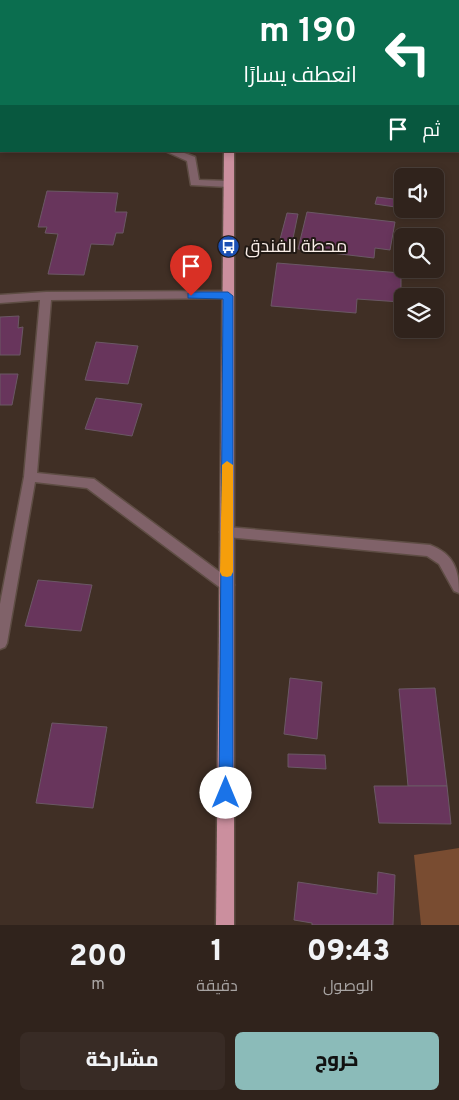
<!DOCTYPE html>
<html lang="ar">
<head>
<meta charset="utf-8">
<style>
  :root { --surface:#30231c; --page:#382b25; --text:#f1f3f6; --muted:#a8a4a3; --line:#4b403b; --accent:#8bbbb9 }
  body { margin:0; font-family:Overpass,Cairo,sans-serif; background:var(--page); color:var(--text); direction:rtl; height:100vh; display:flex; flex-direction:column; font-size:19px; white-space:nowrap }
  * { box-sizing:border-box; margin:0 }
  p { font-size:16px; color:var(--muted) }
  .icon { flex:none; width:28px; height:28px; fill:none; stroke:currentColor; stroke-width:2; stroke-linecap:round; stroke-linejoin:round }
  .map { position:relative; height:925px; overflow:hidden; direction:ltr }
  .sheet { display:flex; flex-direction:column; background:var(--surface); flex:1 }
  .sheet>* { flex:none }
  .top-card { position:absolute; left:0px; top:0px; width:460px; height:152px; box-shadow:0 2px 8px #0003,0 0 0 1px var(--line); direction:rtl; background:#0b6e4f; color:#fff; overflow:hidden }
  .buttons { position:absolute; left:394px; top:168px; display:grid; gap:10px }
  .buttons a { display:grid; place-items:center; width:50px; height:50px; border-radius:8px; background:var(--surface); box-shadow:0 2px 8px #0003,0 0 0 1px var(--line); font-size:25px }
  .pin { position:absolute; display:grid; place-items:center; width:42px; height:42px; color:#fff; margin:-51px -21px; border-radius:50% 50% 50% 0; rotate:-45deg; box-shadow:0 0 5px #0007 }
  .pin .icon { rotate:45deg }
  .me { position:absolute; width:55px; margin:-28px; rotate:0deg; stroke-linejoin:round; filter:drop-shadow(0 0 4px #0008) }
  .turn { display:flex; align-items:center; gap:18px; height:105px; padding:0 20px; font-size:22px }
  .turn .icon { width:65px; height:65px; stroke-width:2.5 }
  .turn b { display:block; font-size:35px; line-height:42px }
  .then { display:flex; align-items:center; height:48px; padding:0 20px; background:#0003; gap:10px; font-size:19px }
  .eta { display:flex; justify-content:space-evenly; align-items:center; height:85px; text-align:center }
  .eta b { font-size:30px; font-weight:800; line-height:35px }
  .cta { display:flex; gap:10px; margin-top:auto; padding:10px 20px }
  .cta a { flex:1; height:58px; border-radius:8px; background:var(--accent); color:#111; font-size:20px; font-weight:800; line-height:58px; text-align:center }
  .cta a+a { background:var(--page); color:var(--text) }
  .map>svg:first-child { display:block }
  .green { fill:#794c31 }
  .building { fill:#68355c; stroke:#6b5865 }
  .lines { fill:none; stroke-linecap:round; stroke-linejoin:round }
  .minor-casing { stroke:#5e4d44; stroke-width:3 }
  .major-casing { stroke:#5e4d44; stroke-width:3 }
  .minor { fill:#806269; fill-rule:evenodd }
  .major { fill:#cb8f9e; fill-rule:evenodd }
  .route { fill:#1a73e8; stroke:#114b97 }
  .slow { fill:#f59e0b }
  .labels { text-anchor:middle; stroke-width:4; stroke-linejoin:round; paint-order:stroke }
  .poi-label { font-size:18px; fill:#f9ede7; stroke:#211914; text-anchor:start }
</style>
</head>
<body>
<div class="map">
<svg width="459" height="925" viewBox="0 0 459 925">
  <rect width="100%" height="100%" fill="#402f25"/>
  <!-- green -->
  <path class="green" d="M 459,848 L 459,925 L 421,925 L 414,855 Z"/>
  <!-- building -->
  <g class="building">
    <path d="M 47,191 L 118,193 L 115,212 L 127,212 L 123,233 L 116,233 L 113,245 L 91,244 L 84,275 L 48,274 L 58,234 L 45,233 L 47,227 L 38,227 Z"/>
    <path d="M 377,197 L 402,200 L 402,208 L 375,204 Z"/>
    <path d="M 307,212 L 395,222 L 390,250 L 375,248 L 374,258 L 298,249 Z"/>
    <path d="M 287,213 L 298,214 L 291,248 L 278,247 Z"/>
    <path d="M 277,263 L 401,273 L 401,302 L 357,299 L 356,313 L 271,306 Z"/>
    <path d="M 19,316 L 18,328 L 23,327 L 20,355 L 0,355 L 0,317 Z"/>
    <path d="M 96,342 L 138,346 L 128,384 L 85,380 Z"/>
    <path d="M 0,374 L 18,374 L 12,405 L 0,405 Z"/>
    <path d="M 96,398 L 142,404 L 132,436 L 85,429 Z"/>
    <path d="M 38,580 L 92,585 L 81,631 L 25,626 Z"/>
    <path d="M 290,678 L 322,682 L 317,739 L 284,734 Z"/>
    <path d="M 435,688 L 447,786 L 408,786 L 399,689 Z"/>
    <path d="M 52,723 L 107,727 L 93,808 L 36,803 Z"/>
    <path d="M 288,754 L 325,755 L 326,769 L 288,767 Z"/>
    <path d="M 374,786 L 447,786 L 451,824 L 379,823 Z"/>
    <path d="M 378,872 L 395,875 L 393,925 L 312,925 L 312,923 L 294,920 L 298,882 L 377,894 Z"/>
  </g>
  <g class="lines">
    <defs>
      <g id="minor">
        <rect x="121" y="0" width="8" height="1"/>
        <path d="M 165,151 L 179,151 L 195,157 L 199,180 L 228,181 L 233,184 L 228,187 L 191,185 L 187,161 Z"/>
        <path d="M 228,291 L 232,292 L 233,295 L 232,298 L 51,300 L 37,473 L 94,479 L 232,581 L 234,585 L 232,589 L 227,591 L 222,589 L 87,488 L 35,482 L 7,643 L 5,647 L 0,649 L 0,604 L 24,477 L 40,300 L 0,303 L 0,295 L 46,292 Z"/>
        <path d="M 227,527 L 430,545 C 454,554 459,570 459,593 L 454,591 L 439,564 L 427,556 L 227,537 L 222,536 L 220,532 L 222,528 Z"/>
      </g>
      <g id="major">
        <rect x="225" y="0" width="8" height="1"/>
        <path d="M 224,151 L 234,151 L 234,925 L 216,925 Z"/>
      </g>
    </defs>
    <!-- minor casing -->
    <use href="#minor" class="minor-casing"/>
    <!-- major casing -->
    <use href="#major" class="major-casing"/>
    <!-- minor -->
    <use href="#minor" class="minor"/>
    <!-- major -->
    <use href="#major" class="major"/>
  </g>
  <!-- route -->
  <path class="route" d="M 191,292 L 228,292 L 233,296 L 233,793 L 231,798 L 226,800 L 221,798 L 219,793 L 223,299 L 188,298 L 188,293 Z"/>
  <!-- slow -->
  <path class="slow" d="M 227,461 L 233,465 L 233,572 L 231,576 L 227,577 L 222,576 L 220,572 L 222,465 Z"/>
  <!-- icons -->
  <defs>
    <symbol id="bus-disc" viewBox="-11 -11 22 22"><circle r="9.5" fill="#1a4fb4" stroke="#211914"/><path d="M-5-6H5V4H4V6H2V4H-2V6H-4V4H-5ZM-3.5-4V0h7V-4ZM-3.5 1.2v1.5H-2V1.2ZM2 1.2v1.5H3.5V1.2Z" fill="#fff"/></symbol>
  </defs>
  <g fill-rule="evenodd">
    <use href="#bus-disc" x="216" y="234" width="25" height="25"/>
  </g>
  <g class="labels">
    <!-- poi labels -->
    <g class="poi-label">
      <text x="245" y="252">محطة الفندق</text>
    </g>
  </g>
</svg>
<div class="buttons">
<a><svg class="icon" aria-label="sound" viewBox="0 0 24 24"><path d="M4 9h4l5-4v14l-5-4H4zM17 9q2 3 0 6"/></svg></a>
<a><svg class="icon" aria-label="search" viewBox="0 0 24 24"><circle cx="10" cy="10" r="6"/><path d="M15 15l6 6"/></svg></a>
<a><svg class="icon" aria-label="layers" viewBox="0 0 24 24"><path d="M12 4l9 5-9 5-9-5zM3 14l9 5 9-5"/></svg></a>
</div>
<div class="pin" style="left:191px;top:296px;background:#d93025"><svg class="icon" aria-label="arrive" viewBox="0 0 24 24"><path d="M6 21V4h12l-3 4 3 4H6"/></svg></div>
<svg class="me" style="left:226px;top:793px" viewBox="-20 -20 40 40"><circle r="19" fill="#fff"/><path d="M0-13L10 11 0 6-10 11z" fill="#1a73e8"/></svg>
<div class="top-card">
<div class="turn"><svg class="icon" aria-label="left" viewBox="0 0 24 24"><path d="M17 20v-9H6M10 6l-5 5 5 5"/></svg><div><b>190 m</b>انعطف يسارًا</div></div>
<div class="then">ثم<svg class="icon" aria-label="arrive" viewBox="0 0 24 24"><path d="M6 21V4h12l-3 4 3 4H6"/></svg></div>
</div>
</div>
<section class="sheet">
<div class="eta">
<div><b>09:43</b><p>الوصول</p></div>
<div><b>1</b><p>دقيقة</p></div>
<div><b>200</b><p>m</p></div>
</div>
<div class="cta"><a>خروج</a><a>مشاركة</a></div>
</section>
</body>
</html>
